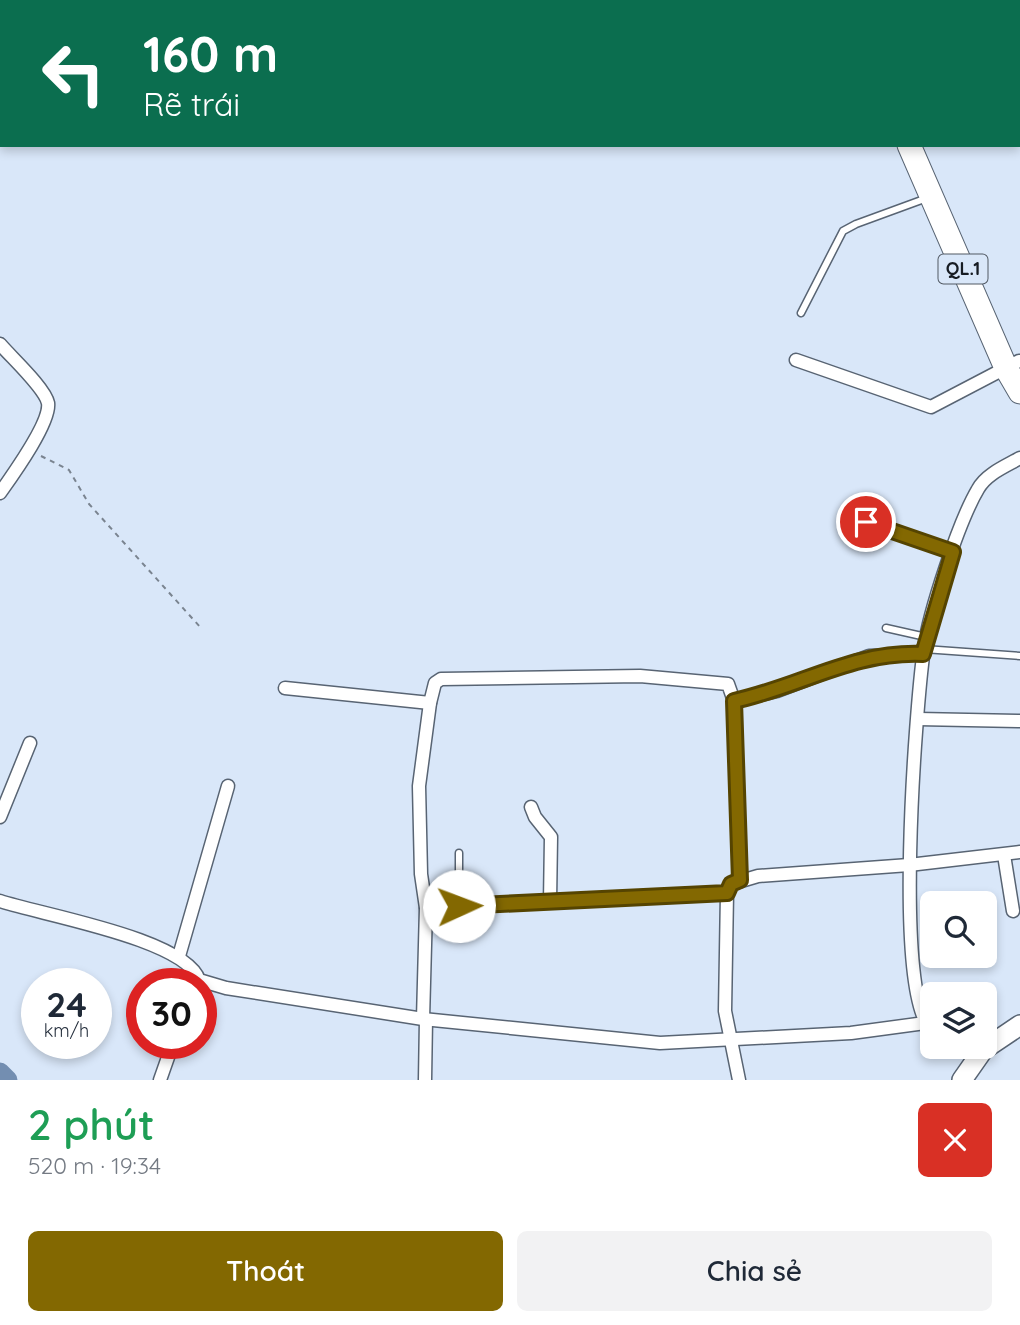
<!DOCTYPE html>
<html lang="vi">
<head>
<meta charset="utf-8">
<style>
  :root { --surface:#fff; --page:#f2f2f3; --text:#1f2937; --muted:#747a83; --accent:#836801 }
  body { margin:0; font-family:Quicksand,sans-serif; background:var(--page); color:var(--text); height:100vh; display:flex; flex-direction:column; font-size:26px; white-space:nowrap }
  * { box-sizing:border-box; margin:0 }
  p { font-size:23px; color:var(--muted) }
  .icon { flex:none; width:38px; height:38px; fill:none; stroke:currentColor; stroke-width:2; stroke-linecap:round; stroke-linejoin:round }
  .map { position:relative; height:1080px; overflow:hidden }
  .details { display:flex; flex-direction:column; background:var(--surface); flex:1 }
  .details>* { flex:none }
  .hud { position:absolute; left:0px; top:0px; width:1020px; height:147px; box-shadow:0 4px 10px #0003; background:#0b6e4f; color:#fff; overflow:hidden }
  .fabs { position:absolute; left:920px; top:891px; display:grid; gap:14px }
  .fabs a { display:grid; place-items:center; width:77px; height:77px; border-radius:10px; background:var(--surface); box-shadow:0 4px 10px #0003; font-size:35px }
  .speed { position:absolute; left:21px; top:968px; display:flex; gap:14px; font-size:35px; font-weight:700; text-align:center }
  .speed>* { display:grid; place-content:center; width:91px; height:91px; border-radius:50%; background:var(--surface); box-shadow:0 4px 10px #0003; line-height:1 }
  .speed small { font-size:18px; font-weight:400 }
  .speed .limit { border:10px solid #d22; background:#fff; color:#111 }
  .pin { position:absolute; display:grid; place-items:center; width:60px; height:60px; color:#fff; margin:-30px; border:4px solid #fff; border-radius:50%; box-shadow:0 2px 7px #0007 }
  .me { position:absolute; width:77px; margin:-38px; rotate:88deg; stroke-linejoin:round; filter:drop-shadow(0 0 5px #0008) }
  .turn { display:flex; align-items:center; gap:24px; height:147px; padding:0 28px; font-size:32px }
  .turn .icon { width:91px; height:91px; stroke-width:2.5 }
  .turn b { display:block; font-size:49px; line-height:60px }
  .round { display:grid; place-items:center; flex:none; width:74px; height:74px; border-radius:10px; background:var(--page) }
  .summary { display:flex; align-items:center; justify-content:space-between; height:119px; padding:0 28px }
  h1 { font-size:42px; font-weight:600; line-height:52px; color:#1e9e55 }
  .primary-button { display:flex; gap:14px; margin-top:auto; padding:14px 28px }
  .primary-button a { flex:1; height:80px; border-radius:10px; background:var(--accent); color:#fff; font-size:28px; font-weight:600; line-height:80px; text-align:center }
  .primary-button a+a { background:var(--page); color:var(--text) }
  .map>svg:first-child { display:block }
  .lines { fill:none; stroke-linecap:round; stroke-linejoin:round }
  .river { stroke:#738eb1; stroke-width:19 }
  .lane-casing { stroke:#586473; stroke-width:9 }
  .street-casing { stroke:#586473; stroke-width:15 }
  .primary-casing { stroke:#586473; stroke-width:22 }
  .highway-casing { stroke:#586473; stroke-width:25 }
  .path { stroke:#7a8490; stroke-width:2; stroke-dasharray:5 5; stroke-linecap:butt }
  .lane { stroke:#fff; stroke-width:6 }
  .street { stroke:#fff; stroke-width:12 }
  .primary { stroke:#fff; stroke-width:19 }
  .highway { stroke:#fff; stroke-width:23 }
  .route-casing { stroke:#554401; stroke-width:18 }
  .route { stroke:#836801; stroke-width:12 }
  .labels { text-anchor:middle; stroke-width:7; stroke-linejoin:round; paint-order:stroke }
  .shield { fill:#d9e7f9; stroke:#515963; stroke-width:2 }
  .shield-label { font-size:18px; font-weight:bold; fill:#171c23 }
</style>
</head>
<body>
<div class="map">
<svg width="1020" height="1080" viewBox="0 0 1020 1080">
  <rect width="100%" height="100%" fill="#d9e7f9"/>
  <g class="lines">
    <!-- river -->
    <path class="river" d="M 0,1072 L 8,1080"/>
    <defs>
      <g id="lane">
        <path d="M 801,313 L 843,231 L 856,224 L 927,198"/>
        <path d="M 866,522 L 951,551"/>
        <path d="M 886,628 L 926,637"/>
        <path d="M 924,649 L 1020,656"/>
        <path d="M 459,906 L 459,853"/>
      </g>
      <g id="street">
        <path d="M 107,2 L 109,0"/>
        <path d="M 0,106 L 2,105"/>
        <path d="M 1018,118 L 1020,117"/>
        <path d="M 0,344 C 11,357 45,388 48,403 C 51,422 12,476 0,493"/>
        <path d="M 796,360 L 931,407 L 1019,361"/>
        <path d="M 285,688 L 430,703"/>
        <path d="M 734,701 L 777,691 L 869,656 L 923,654"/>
        <path d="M 918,719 L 1020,721"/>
        <path d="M 531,807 L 535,817 L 551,837 L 550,902"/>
        <path d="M 0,817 L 30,743"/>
        <path d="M 1004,855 L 1013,911"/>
        <path d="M 0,901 C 42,915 186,939 199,980 L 226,988 L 423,1019 L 660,1043 L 851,1033 L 925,1023"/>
        <path d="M 426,908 L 727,893"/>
        <path d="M 179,956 L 228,786"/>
        <path d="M 423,1019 L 426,908 L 421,874 L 419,786 L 430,703 L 435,683 L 441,679 L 640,676 L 728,684 L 734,701 L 740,880"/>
        <path d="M 933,1031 C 892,1004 916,704 924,649 C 929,612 959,521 978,489 C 986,474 1006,466 1020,458"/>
        <path d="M 160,1080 L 173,1043"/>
        <path d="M 425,1080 L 426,1019"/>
        <path d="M 739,1080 L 725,1011 L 727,893 L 731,884 L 758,876 L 909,865 L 1020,852"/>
      </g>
      <path id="primary" d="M 962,1080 L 983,1050 L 1020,1025"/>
      <g id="highway">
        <path d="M 848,0 L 849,2"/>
        <path d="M 866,0 L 866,2"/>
        <path d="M 909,145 L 1006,368 L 1020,392"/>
      </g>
    </defs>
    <!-- lane casing -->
    <use href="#lane" class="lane-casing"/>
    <!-- street casing -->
    <use href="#street" class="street-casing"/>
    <!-- primary casing -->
    <use href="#primary" class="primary-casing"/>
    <!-- highway casing -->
    <use href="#highway" class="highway-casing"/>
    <!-- path -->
    <path class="path" d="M 41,456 L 69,470 L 89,504 L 201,628"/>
    <!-- lane -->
    <use href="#lane" class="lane"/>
    <!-- street -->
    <use href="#street" class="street"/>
    <!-- primary -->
    <use href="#primary" class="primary"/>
    <!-- highway -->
    <use href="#highway" class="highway"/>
  </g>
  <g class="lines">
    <defs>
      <path id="route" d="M 459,906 L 727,893 L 731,884 L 740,880 L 734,701 C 802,686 853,651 923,654 L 953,552 L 866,522"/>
    </defs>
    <!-- route casing -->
    <use href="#route" class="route-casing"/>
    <!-- route -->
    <use href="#route" class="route"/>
  </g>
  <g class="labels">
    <!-- shield labels -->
    <rect class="shield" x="938.5" y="254.5" width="49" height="29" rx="5"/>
    <g class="shield-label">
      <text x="963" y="275">QL.1</text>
    </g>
  </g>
</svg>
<div class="fabs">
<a><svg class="icon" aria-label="search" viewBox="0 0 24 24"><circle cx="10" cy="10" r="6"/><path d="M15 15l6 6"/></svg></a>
<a><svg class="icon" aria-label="layers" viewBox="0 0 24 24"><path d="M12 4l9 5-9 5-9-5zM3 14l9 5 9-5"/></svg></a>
</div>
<div class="speed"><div>24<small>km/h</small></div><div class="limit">30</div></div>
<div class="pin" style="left:866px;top:522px;background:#d93025"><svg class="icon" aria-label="arrive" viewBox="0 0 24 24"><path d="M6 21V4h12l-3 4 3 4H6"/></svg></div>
<svg class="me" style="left:459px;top:906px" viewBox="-20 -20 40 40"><circle r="19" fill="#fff"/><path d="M0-13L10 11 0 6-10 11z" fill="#836801"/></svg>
<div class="hud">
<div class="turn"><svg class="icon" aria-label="left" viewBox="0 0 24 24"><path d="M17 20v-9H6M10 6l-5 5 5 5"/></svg><div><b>160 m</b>Rẽ trái</div></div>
</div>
</div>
<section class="details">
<div class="summary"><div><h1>2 phút</h1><p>520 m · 19:34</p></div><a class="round" style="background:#d93025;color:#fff"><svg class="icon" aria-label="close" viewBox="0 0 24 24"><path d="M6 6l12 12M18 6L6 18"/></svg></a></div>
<div class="primary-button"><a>Thoát</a><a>Chia sẻ</a></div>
</section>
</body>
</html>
